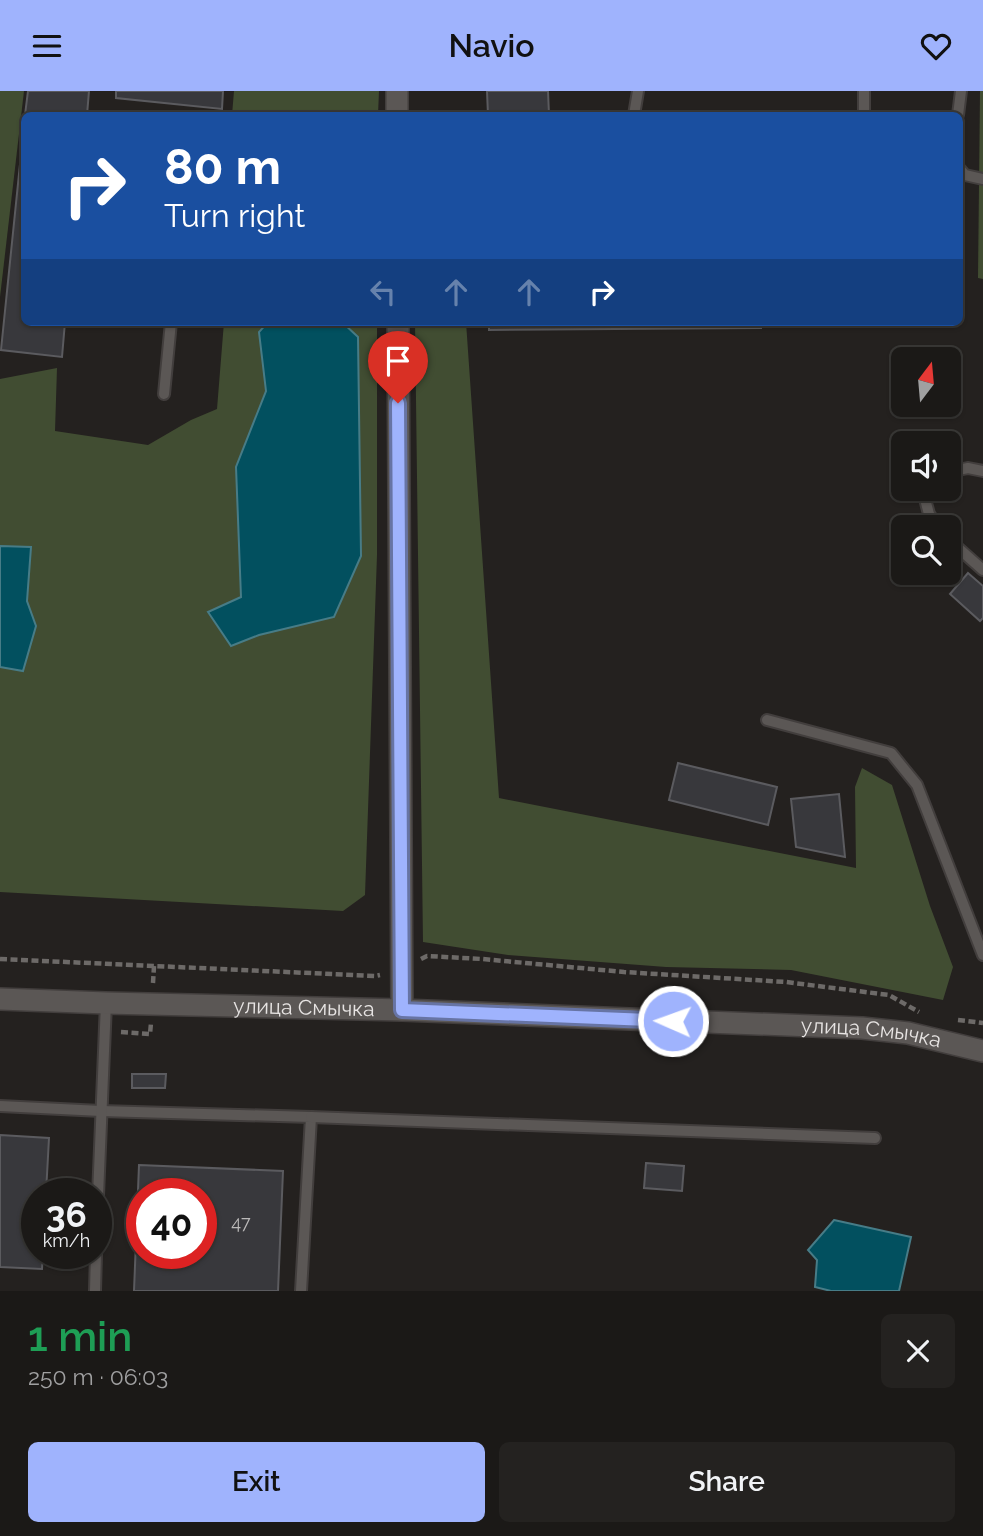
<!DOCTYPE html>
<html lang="en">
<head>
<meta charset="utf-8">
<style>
  :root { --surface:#1b1917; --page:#242220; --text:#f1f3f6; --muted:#a0a0a1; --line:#393836; --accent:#9fb3fd }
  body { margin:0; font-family:Raleway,sans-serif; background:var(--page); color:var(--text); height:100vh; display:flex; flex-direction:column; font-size:26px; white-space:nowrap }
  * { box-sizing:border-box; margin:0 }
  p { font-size:23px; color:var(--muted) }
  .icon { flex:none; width:38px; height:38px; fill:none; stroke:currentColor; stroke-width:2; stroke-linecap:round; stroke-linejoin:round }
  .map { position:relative; height:1200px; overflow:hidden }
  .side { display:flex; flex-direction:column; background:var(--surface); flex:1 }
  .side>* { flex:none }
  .guide { position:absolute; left:21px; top:21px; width:942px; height:214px; border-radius:10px; box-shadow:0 2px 5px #0004,0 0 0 2px var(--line); background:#1a4fa0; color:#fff; overflow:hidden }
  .needle { width:46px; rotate:16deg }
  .controls { position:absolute; left:891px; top:256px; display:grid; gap:14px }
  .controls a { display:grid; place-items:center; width:70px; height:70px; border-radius:10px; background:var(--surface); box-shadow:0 2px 5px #0004,0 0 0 2px var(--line); font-size:35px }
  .speed { position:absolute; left:21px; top:1087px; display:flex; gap:14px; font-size:35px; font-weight:700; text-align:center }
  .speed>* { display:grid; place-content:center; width:91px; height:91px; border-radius:50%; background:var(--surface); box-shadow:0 2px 5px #0004,0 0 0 2px var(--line); line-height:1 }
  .speed small { font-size:18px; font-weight:400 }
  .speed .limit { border:10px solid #d22; background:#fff; color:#111 }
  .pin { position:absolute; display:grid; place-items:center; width:60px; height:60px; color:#fff; margin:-72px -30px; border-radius:50% 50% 50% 0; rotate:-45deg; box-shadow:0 0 7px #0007 }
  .pin .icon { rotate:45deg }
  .me { position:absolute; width:77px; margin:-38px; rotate:272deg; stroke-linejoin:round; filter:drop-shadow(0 0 5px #0008) }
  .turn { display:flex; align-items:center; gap:24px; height:147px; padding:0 28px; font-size:32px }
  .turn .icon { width:91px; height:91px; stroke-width:2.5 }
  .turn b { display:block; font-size:49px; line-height:60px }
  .lanes { display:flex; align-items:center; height:66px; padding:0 28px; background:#0003; justify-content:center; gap:35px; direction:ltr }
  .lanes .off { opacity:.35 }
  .round { display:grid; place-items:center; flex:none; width:74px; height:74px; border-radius:10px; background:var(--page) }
  .head { display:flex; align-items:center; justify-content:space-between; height:119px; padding:0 28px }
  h1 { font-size:42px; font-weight:600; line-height:52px; color:#1e9e55 }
  .cta { display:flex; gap:14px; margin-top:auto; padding:14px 28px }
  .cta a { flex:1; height:80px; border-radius:10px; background:var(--accent); color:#111; font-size:28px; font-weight:600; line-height:80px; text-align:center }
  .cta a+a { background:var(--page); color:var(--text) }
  header { display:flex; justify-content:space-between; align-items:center; height:91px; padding:0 28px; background:var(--accent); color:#111; font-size:32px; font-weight:600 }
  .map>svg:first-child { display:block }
  .green { fill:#414d32 }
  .water { fill:#02505f; stroke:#477c87; stroke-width:2 }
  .building { fill:#38383c; stroke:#5b5b5f; stroke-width:2; fill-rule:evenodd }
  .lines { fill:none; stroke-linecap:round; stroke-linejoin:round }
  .lane-casing { stroke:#423e3d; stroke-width:14 }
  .street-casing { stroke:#423e3d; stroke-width:24 }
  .secondary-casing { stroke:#423e3d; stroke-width:24 }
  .path { stroke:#6d6a68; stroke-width:4.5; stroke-dasharray:7 3.5; stroke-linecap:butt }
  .lane { stroke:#5b5755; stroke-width:10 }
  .street { stroke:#5b5755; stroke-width:21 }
  .secondary { stroke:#5b5755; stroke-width:21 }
  .route-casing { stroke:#6774a4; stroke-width:18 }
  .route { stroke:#9fb3fd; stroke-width:12 }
  .labels { text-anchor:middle; stroke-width:7; stroke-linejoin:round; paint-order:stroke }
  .number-label { font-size:18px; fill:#bbb9b9 }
  .street-label { font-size:21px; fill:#e7e4e3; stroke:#24211f }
</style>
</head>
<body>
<header><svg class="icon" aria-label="menu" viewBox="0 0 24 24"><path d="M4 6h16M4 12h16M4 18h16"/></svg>Navio<svg class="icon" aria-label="heart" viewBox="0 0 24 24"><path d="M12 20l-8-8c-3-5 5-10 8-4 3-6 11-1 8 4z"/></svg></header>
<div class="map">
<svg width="983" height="1200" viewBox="0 0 983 1200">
  <rect width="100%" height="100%" fill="#24211f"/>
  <!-- green -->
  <g class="green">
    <path d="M 0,0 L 24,0 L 0,206 Z"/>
    <path d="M 234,0 L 379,0 L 378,24 L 292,24 L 291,21 L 283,24 L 232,24 Z"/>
    <path d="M 980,0 L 983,0 L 983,188 L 978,187 Z"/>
    <path d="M 224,231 L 268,231 L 259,241 L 266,300 L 236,376 L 242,506 L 209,520 L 231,555 L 259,544 L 334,526 L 358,246 L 342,231 L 377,231 L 377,464 L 365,804 L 343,820 L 0,801 L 0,576 L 23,580 L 36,535 L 27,510 L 31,456 L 0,455 L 0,288 L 57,277 L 55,340 L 148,354 L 191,329 L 217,318 Z"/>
    <path d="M 415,231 L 466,231 L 499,707 L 856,777 L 855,696 L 862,677 L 892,694 L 930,815 L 953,876 L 943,909 L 791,879 L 666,876 L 508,864 L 423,851 Z"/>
  </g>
  <!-- water -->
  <g class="water">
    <path d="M 268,231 L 342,231 L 358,246 L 361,465 L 334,526 L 259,544 L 231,555 L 208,521 L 241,506 L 236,376 L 266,300 L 259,241 Z"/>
    <path d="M 0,455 L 31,456 L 27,510 L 36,535 L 23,580 L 0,576 Z"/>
    <path d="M 834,1129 L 911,1146 L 899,1200 L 831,1200 L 815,1196 L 817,1169 L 808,1159 Z"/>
  </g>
  <!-- building -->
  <g class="building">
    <path d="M 28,0 L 89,0 L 87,24 L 25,24 Z"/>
    <path d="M 116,0 L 223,0 L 222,18 L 116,7 Z"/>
    <path d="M 487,0 L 548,0 L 549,24 L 488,24 Z"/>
    <path d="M 24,34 L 24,231 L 65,231 L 62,266 L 1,259 Z"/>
    <path d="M 489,231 L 761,231 L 761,237 L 489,239 Z"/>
    <path d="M 968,482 L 983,495 L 983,527 L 980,530 L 950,503 Z"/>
    <path d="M 678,672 L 777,696 L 768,734 L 669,709 Z"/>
    <path d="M 839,703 L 845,766 L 796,756 L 791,708 Z"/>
    <path d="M 132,983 L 166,983 L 165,997 L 132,997 Z"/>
    <path d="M 0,1044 L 49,1047 L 46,1102 L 37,1102 L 37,1162 L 43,1162 L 42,1178 L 0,1176 Z"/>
    <path d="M 646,1072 L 684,1075 L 682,1100 L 644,1097 Z"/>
    <path d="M 139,1074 L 283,1080 L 278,1200 L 134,1200 ZM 142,1102 L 201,1102 L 201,1162 L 142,1162 Z"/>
  </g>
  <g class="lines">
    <defs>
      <g id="lane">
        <path d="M 864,0 L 864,24"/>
        <path d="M 634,24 L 638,0"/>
        <path d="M 958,24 L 961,0"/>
        <path d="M 959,77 L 965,84 L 983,88"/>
        <path d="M 164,303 L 171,231"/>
        <path d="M 948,381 L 968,377 L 983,380"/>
        <path d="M 930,397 L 925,408 L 929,423 L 938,436"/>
        <path d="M 948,448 L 983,479"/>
        <path d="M 767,629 L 891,662 L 917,694 L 983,864"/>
        <path d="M 0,1015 L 101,1020 L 311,1026 L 301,1200"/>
        <path d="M 311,1026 L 875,1047"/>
        <path d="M 96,1153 L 106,912"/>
        <path d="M 95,1200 L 96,1162"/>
      </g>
      <g id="street">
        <path d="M 397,24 L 397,0"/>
        <path d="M 398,231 L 402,919"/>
      </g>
      <g id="secondary">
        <path id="s1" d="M 0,908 L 106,912 L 402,919 L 862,937 L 908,942 L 983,960"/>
      </g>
    </defs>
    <!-- lane casing -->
    <use href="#lane" class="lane-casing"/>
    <!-- street casing -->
    <use href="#street" class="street-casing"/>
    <!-- secondary casing -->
    <use href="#secondary" class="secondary-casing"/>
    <!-- path -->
    <g class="path">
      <path d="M 0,868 L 375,885 L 380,884"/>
      <path d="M 421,868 L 427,865 L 482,868 L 624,881 L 786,891 L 889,904 L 919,921"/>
      <path d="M 153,892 L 154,875"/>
      <path d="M 958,929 L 983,932"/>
      <path d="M 121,941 L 150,943 L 151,932"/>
    </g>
    <!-- lane -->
    <use href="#lane" class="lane"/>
    <!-- street -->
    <use href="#street" class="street"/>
    <!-- secondary -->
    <use href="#secondary" class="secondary"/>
  </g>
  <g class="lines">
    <defs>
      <path id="route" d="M 398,312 L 402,919 L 673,930"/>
    </defs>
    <!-- route casing -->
    <use href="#route" class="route-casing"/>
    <!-- route -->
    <use href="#route" class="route"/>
  </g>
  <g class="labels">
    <!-- number labels -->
    <g class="number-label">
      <text x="241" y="1138">47</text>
    </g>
    <!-- street labels -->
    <g class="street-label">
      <text dy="7" stroke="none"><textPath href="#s1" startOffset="304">улица Смычка</textPath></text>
      <text dy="7" stroke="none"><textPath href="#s1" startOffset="872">улица Смычка</textPath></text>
    </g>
  </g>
</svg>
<div class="controls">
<a><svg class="needle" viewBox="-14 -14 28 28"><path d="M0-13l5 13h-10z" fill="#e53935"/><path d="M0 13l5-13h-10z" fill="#a0a0a1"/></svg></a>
<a><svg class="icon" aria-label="sound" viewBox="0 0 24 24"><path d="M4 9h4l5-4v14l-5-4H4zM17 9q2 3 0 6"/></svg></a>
<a><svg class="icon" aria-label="search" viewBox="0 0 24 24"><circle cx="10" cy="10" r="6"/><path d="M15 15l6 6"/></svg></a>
</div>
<div class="speed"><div>36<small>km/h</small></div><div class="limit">40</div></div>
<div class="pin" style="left:398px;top:312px;background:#d93025"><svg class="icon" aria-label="arrive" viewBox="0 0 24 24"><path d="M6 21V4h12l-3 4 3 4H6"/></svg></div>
<svg class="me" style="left:673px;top:930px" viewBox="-20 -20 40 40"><circle r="17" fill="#9fb3fd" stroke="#fff" stroke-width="3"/><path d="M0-11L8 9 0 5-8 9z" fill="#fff"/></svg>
<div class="guide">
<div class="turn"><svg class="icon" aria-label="right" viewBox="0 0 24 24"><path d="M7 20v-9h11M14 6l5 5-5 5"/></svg><div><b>80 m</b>Turn right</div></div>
<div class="lanes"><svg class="icon off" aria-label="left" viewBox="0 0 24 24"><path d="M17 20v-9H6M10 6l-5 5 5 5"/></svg><svg class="icon off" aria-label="ahead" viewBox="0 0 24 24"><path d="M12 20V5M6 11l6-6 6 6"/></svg><svg class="icon off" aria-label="ahead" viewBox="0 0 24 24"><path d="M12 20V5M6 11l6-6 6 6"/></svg><svg class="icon" aria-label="right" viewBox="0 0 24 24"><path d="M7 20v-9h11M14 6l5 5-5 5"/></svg></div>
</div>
</div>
<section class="side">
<div class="head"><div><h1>1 min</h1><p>250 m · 06:03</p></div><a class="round"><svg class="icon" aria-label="close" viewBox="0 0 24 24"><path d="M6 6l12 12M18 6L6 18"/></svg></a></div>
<div class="cta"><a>Exit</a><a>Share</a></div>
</section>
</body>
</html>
